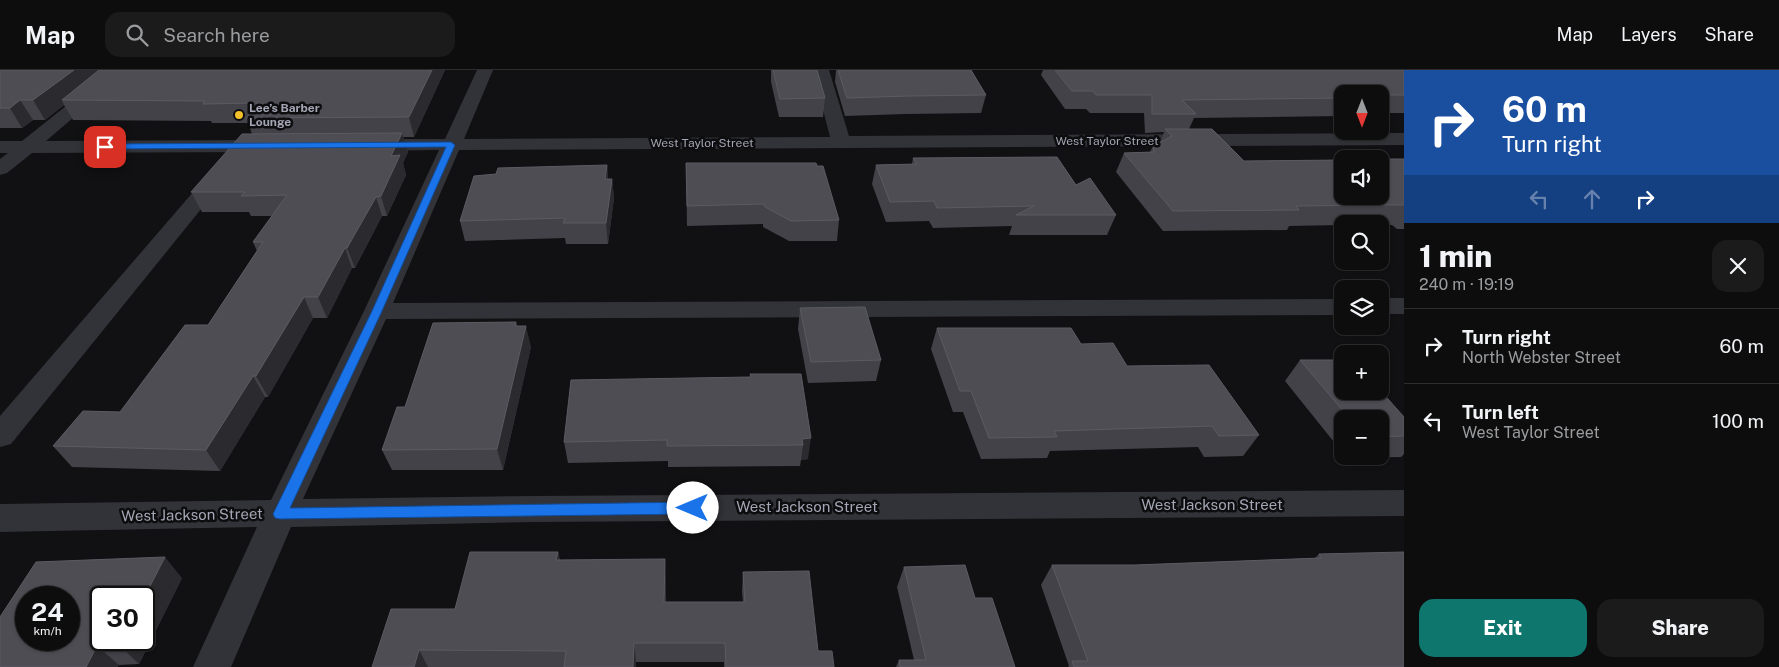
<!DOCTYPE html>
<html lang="en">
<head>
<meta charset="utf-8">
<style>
  :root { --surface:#0d0d0e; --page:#1b1b1c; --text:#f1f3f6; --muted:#9a9c9e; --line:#2d2d2e; --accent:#0f766e }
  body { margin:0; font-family:"Public Sans",sans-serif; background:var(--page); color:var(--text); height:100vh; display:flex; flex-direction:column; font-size:19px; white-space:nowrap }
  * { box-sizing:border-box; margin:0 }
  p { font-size:16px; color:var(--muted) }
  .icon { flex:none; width:28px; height:28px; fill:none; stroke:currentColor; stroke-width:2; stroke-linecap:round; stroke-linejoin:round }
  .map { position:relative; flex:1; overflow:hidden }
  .side { display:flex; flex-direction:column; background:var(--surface); width:375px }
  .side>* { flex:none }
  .top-card { background:#1a4fa0; color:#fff; overflow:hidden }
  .needle { width:32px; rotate:180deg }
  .fabs { position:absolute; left:1334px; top:15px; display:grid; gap:10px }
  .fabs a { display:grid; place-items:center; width:55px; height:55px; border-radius:10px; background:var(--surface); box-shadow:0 1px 4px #0004,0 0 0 1px var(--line); font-size:25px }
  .speed { position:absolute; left:15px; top:516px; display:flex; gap:10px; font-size:25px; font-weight:700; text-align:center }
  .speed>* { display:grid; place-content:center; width:65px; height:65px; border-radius:50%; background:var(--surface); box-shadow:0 1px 4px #0004,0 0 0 1px var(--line); line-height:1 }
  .speed small { font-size:12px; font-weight:400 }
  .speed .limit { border:2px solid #111; border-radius:8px; background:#fff; color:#111 }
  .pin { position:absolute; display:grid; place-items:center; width:42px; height:42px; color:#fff; margin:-21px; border-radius:10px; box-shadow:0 2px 8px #0006 }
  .me { position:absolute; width:55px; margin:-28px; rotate:270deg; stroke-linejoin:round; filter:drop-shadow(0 0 4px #0008) }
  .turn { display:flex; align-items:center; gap:18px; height:105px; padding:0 15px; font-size:22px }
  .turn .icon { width:65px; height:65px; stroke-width:2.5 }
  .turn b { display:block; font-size:35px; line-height:42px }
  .lanes { display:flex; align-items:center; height:48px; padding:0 15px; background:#0003; justify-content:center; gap:25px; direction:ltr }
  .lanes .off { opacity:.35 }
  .round { display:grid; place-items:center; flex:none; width:52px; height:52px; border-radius:15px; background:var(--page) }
  .head { display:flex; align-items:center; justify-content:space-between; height:85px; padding:0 15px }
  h1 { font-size:30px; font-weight:800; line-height:38px }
  .button { display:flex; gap:10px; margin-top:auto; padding:10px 15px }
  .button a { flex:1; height:58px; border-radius:15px; background:var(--accent); color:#fff; font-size:20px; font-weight:800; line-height:58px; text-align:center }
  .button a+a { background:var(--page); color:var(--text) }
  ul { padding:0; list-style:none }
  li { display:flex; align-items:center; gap:15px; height:75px; padding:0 15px; border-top:1px solid var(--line) }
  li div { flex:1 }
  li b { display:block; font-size:19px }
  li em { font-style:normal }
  header { display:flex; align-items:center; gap:30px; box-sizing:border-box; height:70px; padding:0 25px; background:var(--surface); border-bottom:1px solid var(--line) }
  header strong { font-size:24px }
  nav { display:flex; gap:28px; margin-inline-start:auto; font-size:18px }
  .search { width:350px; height:45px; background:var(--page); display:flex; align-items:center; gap:12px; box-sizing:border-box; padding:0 18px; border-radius:15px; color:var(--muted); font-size:19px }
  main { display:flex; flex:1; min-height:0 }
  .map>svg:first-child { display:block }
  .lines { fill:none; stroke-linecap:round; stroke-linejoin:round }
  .minor { fill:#323338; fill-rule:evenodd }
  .wall { fill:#434248 }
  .shaded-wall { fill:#2b2a2e }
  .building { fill:#4e4d54; stroke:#5b5b63; fill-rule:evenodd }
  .route { fill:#1a73e8; stroke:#114b97 }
  .poi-dot { fill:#f2c02a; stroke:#0d0c0e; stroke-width:2 }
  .labels { text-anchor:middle; stroke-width:5; stroke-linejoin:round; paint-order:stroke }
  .far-poi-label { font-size:12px; font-weight:bold; fill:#a3a6b4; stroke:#0d0c0e; text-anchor:start }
  .far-street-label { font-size:12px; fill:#a3a6b4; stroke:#0d0c0e }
  .street-label { font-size:15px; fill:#a3a6b4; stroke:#0d0c0e }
</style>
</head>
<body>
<header>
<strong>Map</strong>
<div class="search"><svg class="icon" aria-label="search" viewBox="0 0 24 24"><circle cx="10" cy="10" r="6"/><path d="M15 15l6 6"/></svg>Search here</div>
<nav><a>Map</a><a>Layers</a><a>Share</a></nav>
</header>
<main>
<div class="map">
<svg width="1404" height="597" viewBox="0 0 1404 597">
  <rect width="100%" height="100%" fill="#111113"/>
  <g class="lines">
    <!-- minor -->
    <g class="minor">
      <path d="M 111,0 L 129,0 L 46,71 L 268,70 L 275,72 L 278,76 L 275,80 L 268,82 L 32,83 L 7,103 L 0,105 L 0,89 L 8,83 L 0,83 L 0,71 L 22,71 Z"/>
      <path d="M 477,0 L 493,0 L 464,69 L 830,67 L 813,0 L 829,0 L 849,66 L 1404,63 L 1404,75 L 459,80 L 393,233 L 1342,229 L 1342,245 L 386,249 L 303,429 L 535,426 L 1404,420 L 1404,446 L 535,452 L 291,457 L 231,597 L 193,597 L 257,457 L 0,462 L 0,434 L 271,430 L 364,241 L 439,80 L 369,81 L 362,79 L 359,75 L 362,71 L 369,69 L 445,69 Z"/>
      <path d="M 220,97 L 227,99 L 230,103 L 227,107 L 11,374 L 0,377 L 0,346 L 213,99 Z"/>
      <rect x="1380" y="228" width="24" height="16"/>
    </g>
  </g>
  <!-- wall -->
  <g class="wall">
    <path d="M 0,0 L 445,0 L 414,67 L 403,67 L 408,82 L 403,93 L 406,105 L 387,146 L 382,146 L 355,198 L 352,198 L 327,248 L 313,248 L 268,327 L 265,327 L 220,401 L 72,397 L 53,376 L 120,342 L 208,255 L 257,181 L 253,172 L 272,146 L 251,146 L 249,142 L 202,142 L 191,122 L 252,64 L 248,53 L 212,53 L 211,51 L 73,50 L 64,35 L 45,50 L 33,50 L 22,58 L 0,58 Z"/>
    <path d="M 771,0 L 817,0 L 825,28 L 823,47 L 779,47 L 771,12 Z"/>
    <path d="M 836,0 L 971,0 L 986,25 L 981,43 L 906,44 L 845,46 L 835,12 Z"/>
    <path d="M 1043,0 L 1404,0 L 1404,43 L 1380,43 L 1380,24 L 1342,24 L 1342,46 L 1194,48 L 1189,59 L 1244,91 L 1404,89 L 1404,159 L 1397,159 L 1392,155 L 1380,155 L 1380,154 L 1342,154 L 1342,155 L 1289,156 L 1287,160 L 1163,161 L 1116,102 L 1124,83 L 1150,82 L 1153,76 L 1160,73 L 1164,62 L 1145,63 L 1144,43 L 1090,43 L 1086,39 L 1065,39 L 1041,5 Z"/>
    <path d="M 913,88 L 1076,115 L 1116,145 L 1107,165 L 1009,165 L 1012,156 L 933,158 L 929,151 L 886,152 L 872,114 L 876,95 L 912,94 Z"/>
    <path d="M 686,93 L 817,96 L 839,150 L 837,171 L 789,171 L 763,157 L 763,154 L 687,156 Z"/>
    <path d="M 607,95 L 608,109 L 612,109 L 614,128 L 608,174 L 566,174 L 565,168 L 465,171 L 460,151 Z"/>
    <path d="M 800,238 L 881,290 L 876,311 L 808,313 L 798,259 Z"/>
    <path d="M 516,252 L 517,256 L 531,277 L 503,400 L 392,400 L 382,380 L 405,337 Z"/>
    <path d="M 937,258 L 1081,274 L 1127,296 L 1259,365 L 1243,386 L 1204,387 L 1198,377 L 1050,381 L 1047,388 L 981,389 L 963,342 L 953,342 L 931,279 Z"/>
    <path d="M 1300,290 L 1404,347 L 1404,384 L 1401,387 L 1347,388 L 1346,386 L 1380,386 L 1380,349 L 1342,349 L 1342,382 L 1285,311 Z"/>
    <path d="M 801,304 L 808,389 L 801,390 L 800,396 L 668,397 L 668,391 L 568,393 L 564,372 L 750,307 Z"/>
    <path d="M 558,482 L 560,490 L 666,509 L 666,532 L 743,532 L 742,522 L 743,502 L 834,597 L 724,597 L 724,592 L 636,592 L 636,597 L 372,597 L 455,539 Z"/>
    <path d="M 1319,484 L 1404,597 L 1068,597 L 1069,596 L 1041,515 L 1052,495 L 1135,495 L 1315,488 Z"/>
    <path d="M 904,497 L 975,528 L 1015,597 L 896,597 L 899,590 L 914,590 L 897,517 Z"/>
    <path d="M 182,508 L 139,594 L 119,595 L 117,597 L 0,597 Z"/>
  </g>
  <!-- shaded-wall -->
  <g class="shaded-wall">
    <path d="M 74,0 L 109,0 L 62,30 L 64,35 L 45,50 L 33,30 Z"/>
    <path d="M 432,0 L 445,0 L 414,67 L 409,47 Z"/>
    <path d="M 20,30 L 33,50 L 22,58 L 10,38 Z"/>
    <path d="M 402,63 L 408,82 L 403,93 L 406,105 L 387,146 L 381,126 L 391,86 Z"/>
    <path d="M 607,95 L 608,114 L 605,109 Z"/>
    <path d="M 612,109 L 614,128 L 608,174 L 606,153 Z"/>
    <path d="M 376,127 L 382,146 L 355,198 L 347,178 Z"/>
    <path d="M 345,178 L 352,198 L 327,248 L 318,227 Z"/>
    <path d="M 304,227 L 313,248 L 268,327 L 256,306 Z"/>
    <path d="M 526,256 L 531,277 L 503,400 L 497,379 Z"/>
    <path d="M 253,306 L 265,327 L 220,401 L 206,380 Z"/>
    <path d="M 811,368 L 808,389 L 801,390 L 803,375 L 802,369 Z"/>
    <path d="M 558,482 L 562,502 L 556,490 Z"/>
    <path d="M 165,487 L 182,508 L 139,594 L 119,575 L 122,570 L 144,570 L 144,528 Z"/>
    <path d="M 665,489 L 666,509 L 665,551 L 664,532 Z"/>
    <path d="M 634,573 L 636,592 L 636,597 L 633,597 Z"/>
    <path d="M 97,576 L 119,595 L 117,597 L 86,597 Z"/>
    <path d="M 419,580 L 428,597 L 414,597 Z"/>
  </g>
  <!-- building -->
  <g class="building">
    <path d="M 0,0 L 74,0 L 33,30 L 20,30 L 10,38 L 0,38 Z"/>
    <path d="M 99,0 L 432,0 L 409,47 L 246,48 L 258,33 L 203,34 L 205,31 L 62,30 Z"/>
    <path d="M 773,0 L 817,0 L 825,28 L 780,29 Z"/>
    <path d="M 838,0 L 971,0 L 986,25 L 909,26 L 847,28 Z"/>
    <path d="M 1055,0 L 1404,0 L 1404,25 L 1380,25 L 1380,24 L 1342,24 L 1342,28 L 1182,30 L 1196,44 L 1152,44 L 1152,25 L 1096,25 L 1093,21 L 1072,21 Z"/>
    <path d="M 1165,59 L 1212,59 L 1244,91 L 1342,90 L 1342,126 L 1380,126 L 1380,89 L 1404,89 L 1404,135 L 1384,135 L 1296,136 L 1299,140 L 1173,141 L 1124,83 L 1154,82 L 1153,76 L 1172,66 Z"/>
    <path d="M 402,63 L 391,86 L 400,85 L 381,126 L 376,127 L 347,178 L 345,178 L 318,227 L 304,227 L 256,306 L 253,306 L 206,380 L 53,376 L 83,341 L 120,342 L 185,255 L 208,255 L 263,172 L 253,172 L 287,125 L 241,126 L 245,122 L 191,122 L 242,64 Z"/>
    <path d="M 1057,87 L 1076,115 L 1090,108 L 1116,145 L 1016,145 L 1034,136 L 937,138 L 934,131 L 890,132 L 876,95 L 917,94 L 913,88 Z"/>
    <path d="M 686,93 L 816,93 L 817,96 L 823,96 L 839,150 L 791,151 L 765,137 L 764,134 L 687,136 Z"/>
    <path d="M 607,95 L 605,109 L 612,109 L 606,153 L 563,153 L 565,148 L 460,151 L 474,106 L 496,104 L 498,98 Z"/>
    <path d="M 865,237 L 881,290 L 811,292 L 800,238 Z"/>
    <path d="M 516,252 L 515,256 L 526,256 L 497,379 L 382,380 L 397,337 L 405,337 L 433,253 Z"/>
    <path d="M 937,258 L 1071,258 L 1081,274 L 1113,273 L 1127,296 L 1209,295 L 1259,365 L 1219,366 L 1212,356 L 1054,361 L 1057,367 L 989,368 L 971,321 L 960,321 Z"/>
    <path d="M 1300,290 L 1342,290 L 1342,321 L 1380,321 L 1380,320 L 1404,347 L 1404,366 L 1380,367 L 1380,349 L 1350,349 Z"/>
    <path d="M 750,304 L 801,304 L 811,368 L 802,369 L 803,375 L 667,376 L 667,370 L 564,372 L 571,310 L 751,307 Z"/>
    <path d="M 470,482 L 558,482 L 556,490 L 665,489 L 664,532 L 745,532 L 743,502 L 809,501 L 818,581 L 832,581 L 834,597 L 726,597 L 725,573 L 634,573 L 633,597 L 564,597 L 566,581 L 419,580 L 414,597 L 372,597 L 391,539 L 455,539 Z"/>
    <path d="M 1404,482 L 1404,597 L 1074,597 L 1072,591 L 1088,591 L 1052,495 L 1135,495 L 1321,488 L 1319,484 Z"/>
    <path d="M 165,487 L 144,528 L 101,528 L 101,570 L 122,570 L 119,575 L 97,576 L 86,597 L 0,597 L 0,547 L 36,492 ZM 26,528 L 69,528 L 69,570 L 26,570 Z"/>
    <path d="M 965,495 L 975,528 L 992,528 L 1015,597 L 900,597 L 899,590 L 926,590 L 904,497 Z"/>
  </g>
  <!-- route -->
  <path class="route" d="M 451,72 L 455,75 L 382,241 L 290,438 L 693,432 L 698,434 L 700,438 L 698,442 L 693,444 L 280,449 L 275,448 L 273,444 L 372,241 L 446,77 L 105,79 L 101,77 L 105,74 Z"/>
  <!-- markers -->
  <circle class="poi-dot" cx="239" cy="45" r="5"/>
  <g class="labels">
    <!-- far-poi labels -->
    <g class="far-poi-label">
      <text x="249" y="42">Lee’s Barber<tspan x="249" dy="14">Lounge</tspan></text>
    </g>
    <!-- far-street labels -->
    <g class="far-street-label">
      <text x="1107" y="75">West Taylor Street</text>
      <text x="702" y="77">West Taylor Street</text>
    </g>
    <!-- street labels -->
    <g class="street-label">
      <text x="1212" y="440">West Jackson Street</text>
      <text x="807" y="442">West Jackson Street</text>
      <text transform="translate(192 445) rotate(-1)" y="5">West Jackson Street</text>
    </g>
  </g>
</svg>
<div class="fabs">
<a><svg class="needle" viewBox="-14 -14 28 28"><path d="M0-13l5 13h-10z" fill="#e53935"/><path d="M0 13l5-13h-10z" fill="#9a9c9e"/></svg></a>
<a><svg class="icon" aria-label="sound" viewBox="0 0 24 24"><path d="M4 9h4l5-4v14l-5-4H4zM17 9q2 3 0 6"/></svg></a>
<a><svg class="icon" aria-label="search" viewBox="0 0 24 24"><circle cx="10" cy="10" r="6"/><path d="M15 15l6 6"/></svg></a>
<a><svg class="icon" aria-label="layers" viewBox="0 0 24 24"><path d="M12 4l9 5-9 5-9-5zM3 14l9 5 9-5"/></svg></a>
<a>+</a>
<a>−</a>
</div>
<div class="speed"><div>24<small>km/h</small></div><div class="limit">30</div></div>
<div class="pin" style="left:105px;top:77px;background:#d93025"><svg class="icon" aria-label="arrive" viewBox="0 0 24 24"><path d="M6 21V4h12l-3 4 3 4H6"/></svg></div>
<svg class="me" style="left:693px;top:438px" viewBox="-20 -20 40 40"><circle r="19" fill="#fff"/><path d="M0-13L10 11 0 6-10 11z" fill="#1a73e8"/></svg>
</div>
<section class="side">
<div class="top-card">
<div class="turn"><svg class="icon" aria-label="right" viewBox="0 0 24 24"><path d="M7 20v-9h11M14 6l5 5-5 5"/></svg><div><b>60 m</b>Turn right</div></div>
<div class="lanes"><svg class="icon off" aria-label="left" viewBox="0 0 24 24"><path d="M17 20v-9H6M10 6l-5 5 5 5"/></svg><svg class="icon off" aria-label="ahead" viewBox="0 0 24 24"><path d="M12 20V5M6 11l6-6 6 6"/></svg><svg class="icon" aria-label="right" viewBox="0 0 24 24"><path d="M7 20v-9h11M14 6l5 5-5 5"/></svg></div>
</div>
<div class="head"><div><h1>1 min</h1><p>240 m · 19:19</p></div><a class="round"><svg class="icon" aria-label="close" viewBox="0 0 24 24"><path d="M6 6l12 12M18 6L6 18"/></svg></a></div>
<ul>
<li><svg class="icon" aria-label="right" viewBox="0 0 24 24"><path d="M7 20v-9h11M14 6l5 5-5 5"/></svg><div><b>Turn right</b><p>North Webster Street</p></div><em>60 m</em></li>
<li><svg class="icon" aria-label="left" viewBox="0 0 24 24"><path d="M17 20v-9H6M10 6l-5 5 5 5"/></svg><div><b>Turn left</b><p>West Taylor Street</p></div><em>100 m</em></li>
</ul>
<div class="button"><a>Exit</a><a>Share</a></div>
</section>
</main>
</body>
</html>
